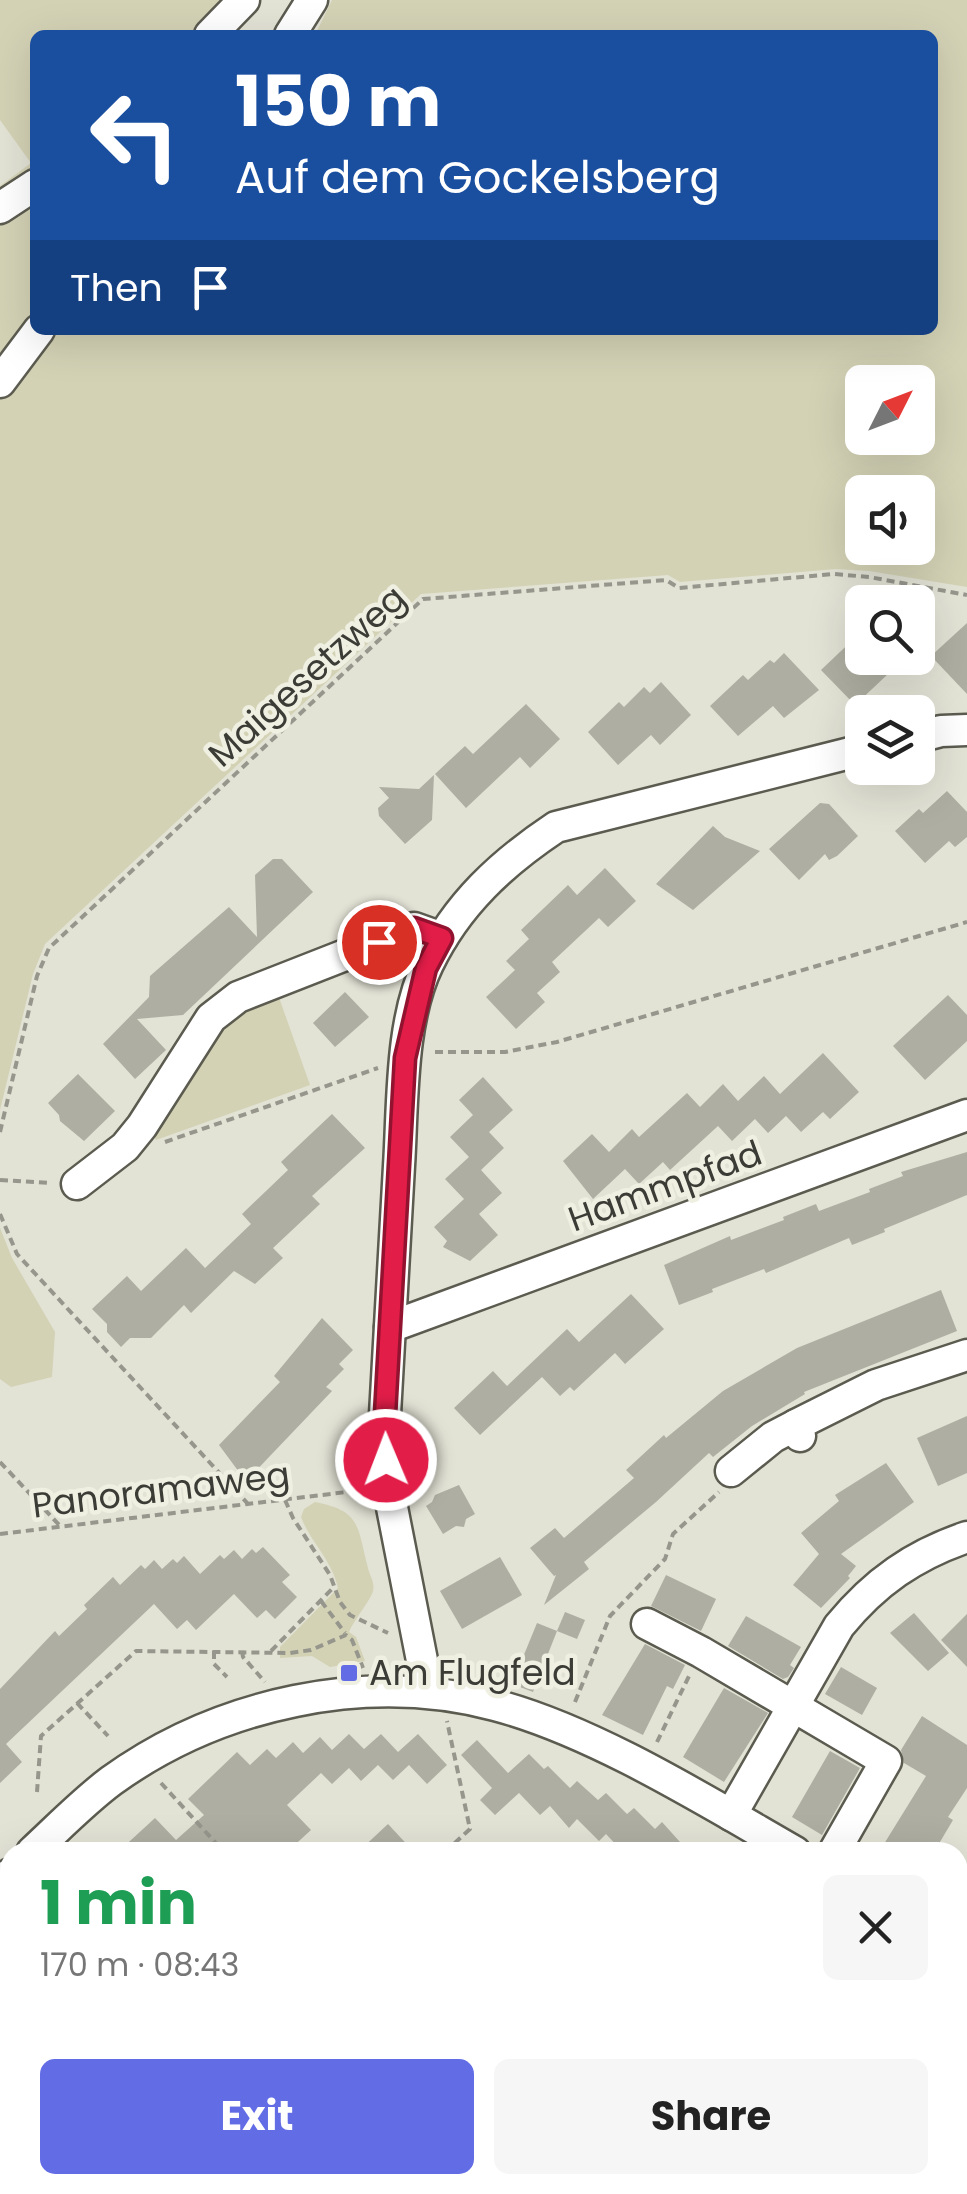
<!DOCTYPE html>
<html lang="en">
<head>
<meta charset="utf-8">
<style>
  :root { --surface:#fff; --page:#f6f6f6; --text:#222; --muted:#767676; --accent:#616ce5 }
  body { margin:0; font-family:Poppins,sans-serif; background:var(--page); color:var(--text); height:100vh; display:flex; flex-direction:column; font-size:38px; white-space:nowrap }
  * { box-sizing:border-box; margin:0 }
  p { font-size:32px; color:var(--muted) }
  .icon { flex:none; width:55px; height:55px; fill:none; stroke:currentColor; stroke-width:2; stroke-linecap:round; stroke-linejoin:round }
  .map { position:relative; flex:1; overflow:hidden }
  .panel { position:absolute; left:0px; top:1842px; width:968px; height:352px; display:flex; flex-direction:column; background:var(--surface); border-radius:30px 30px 0 0; box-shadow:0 10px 40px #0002 }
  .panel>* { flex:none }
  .top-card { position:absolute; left:30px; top:30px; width:908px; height:305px; border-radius:15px; box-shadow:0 10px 40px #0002; background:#1a4fa0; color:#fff; overflow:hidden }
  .needle { width:65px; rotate:48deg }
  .fabs { position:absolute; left:845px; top:365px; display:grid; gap:20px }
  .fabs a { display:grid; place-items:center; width:90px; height:90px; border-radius:15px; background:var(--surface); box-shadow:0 10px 40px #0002; font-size:50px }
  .pin { position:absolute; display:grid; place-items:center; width:85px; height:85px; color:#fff; margin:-42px; border:5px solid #fff; border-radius:50%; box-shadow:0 2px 10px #0007 }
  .me { position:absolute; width:110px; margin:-55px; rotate:359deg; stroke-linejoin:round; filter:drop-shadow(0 0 8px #0008) }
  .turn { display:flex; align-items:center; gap:35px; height:210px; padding:0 40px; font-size:45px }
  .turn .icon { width:130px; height:130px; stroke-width:2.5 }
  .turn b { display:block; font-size:70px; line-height:85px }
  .then { display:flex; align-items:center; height:95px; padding:0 40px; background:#0003; gap:20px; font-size:38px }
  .round { display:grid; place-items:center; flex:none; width:105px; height:105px; border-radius:15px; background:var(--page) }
  .headline { display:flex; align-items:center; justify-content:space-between; height:170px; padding:0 40px }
  h1 { font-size:60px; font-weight:700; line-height:75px; color:#1e9e55 }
  .cta { display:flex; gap:20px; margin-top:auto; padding:20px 40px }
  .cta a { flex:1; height:115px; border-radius:15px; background:var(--accent); color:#fff; font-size:40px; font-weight:700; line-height:115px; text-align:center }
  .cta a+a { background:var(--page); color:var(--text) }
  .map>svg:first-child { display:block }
  .green { fill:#d3d2b5; fill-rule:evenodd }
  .building { fill:#aeaea2 }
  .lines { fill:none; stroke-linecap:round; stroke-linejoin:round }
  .minor-casing { stroke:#5c5b50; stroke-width:35 }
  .path { stroke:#96968d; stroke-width:4; stroke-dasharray:8 5; stroke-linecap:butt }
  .minor { stroke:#fff; stroke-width:30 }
  .route-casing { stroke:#92132f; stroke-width:25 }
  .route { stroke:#e11d48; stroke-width:18 }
  .poi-dot { fill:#616ce5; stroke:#efefe2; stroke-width:4 }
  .labels { text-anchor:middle; stroke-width:9; stroke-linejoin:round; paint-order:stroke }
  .street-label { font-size:35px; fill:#3c3c37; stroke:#efefe2 }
  .poi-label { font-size:35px; fill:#3c3c37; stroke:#efefe2; text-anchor:start }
</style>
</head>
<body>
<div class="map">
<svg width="967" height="2194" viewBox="0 0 967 2194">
  <rect width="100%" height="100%" fill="#e2e2d5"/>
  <!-- green -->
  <g class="green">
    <path d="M 0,0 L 235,0 L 220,21 L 232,35 L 35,35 L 35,330 L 932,330 L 932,35 L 315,35 L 332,0 L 967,0 L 967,587 L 869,571 L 836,569 L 680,582 L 668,575 L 421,594 L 45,944 L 33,974 L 0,1110 L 0,186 L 31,163 L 0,120 ZM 862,382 L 918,382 L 918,438 L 862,438 ZM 862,492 L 918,492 L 918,548 L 862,548 Z"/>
    <path d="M 276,989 L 310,1085 L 156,1140 L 151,1133 L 209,1050 L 206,1040 L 215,1024 Z"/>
    <path d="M 0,1228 L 12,1258 L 55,1332 L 52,1377 L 11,1387 L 0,1379 Z"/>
    <path d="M 315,1502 C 362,1511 357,1527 368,1568 C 370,1577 375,1582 373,1591 C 370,1601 354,1620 349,1632 L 356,1637 L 365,1661 L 330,1667 L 312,1656 L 280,1658 L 280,1647 L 338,1588 C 332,1560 311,1543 301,1517 L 304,1509 Z"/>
  </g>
  <!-- building -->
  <g class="building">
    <path d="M 967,623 L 967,694 L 931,656 Z"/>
    <path d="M 862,631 L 862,658 L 873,658 L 888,674 L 855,705 L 821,670 Z"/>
    <path d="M 784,653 L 819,690 L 784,718 L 773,706 L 738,736 L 710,706 L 743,675 L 748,680 L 770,660 L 774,663 Z"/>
    <path d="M 661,682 L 691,715 L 660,745 L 651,735 L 618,765 L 588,732 L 619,702 L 624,707 L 644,687 L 650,693 Z"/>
    <path d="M 526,704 L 560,739 L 530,768 L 520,757 L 466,808 L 435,774 L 465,746 L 473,754 Z"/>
    <path d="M 434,775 L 432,820 L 405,844 L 379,816 L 378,808 L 389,798 L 379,787 L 419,789 Z"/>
    <path d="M 947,791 L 967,812 L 967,837 L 955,847 L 949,841 L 925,863 L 895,831 L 919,809 L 923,813 Z"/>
    <path d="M 820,803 L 829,804 L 858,836 L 837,856 L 829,860 L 825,854 L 799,880 L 769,849 Z"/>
    <path d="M 713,826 L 725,837 L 760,851 L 693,910 L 656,884 Z"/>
    <path d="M 273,859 L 282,859 L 313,892 L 183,1015 L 137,1019 L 166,1050 L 135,1079 L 103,1044 L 149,997 L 150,976 L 229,907 L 257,937 L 255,875 Z"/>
    <path d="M 605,868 L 636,901 L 608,927 L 599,918 L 552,962 L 560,972 L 537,993 L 545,1002 L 516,1029 L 486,997 L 515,970 L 506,961 L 529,939 L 521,930 L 568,885 L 577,895 Z"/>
    <path d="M 345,992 L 369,1017 L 335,1047 L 313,1023 Z"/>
    <path d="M 948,995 L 967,1015 L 967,1041 L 925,1080 L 893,1046 Z"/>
    <path d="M 823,1053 L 859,1092 L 830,1119 L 823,1112 L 801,1132 L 786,1116 L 768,1133 L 755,1119 L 732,1141 L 718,1126 L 670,1170 L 663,1162 L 639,1184 L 625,1169 L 593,1199 L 563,1161 L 592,1134 L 609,1152 L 632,1129 L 639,1137 L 687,1093 L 700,1107 L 723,1084 L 738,1101 L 764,1076 L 780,1094 Z"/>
    <path d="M 78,1074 L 115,1111 L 84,1141 L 60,1121 L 59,1115 L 48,1103 Z"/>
    <path d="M 483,1077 L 513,1110 L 489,1132 L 504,1148 L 481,1170 L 502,1193 L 479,1214 L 498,1235 L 470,1261 L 443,1247 L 447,1241 L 434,1227 L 464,1199 L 445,1179 L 469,1157 L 450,1137 L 473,1115 L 459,1100 Z"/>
    <path d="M 332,1114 L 365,1148 L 312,1196 L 320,1204 L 273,1248 L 283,1258 L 255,1284 L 234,1271 L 191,1313 L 184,1305 L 151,1338 L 130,1338 L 121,1347 L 107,1332 L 107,1324 L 92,1309 L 127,1276 L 141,1291 L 186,1248 L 205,1268 L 251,1224 L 242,1214 L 288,1170 L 281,1162 Z"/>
    <path d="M 967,1152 L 967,1195 L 884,1229 L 885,1232 L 852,1245 L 849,1238 L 766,1273 L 764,1269 L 712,1289 L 713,1292 L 679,1305 L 664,1265 L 730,1236 L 731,1240 L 784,1220 L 783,1217 L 816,1204 L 819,1211 L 870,1192 L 869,1189 L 903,1176 L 901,1172 Z"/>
    <path d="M 941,1290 L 957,1331 L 804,1392 L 805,1394 L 752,1426 L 713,1457 L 709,1453 L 656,1502 L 584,1562 L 589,1569 L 544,1605 L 556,1575 L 554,1576 L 530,1548 L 555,1528 L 564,1538 L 634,1478 L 626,1470 L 664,1435 L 666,1438 L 723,1391 L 797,1348 Z"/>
    <path d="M 631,1294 L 664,1329 L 625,1364 L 615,1353 L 574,1391 L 570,1387 L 560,1396 L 542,1377 L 480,1435 L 454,1408 L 493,1371 L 507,1386 L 567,1329 L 579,1342 Z"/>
    <path d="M 322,1318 L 353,1350 L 339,1364 L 344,1369 L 326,1387 L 332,1391 L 251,1476 L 239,1472 L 219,1445 L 280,1382 L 274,1376 Z"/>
    <path d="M 967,1416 L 967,1473 L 938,1486 L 917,1438 Z"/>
    <path d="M 886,1463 L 914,1502 L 841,1554 L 856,1566 L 848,1576 L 850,1578 L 821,1608 L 793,1585 L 819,1554 L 801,1533 L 839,1501 L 835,1495 Z"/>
    <path d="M 459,1485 L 475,1514 L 466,1519 L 464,1527 L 456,1526 L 443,1534 L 426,1506 L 432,1502 L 435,1495 Z"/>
    <path d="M 263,1547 L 290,1575 L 282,1582 L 297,1597 L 275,1619 L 266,1610 L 257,1618 L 234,1594 L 196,1630 L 187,1620 L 177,1629 L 154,1604 L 6,1744 L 22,1762 L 0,1783 L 0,1689 L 55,1631 L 59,1636 L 87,1609 L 84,1605 L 113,1577 L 120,1585 L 141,1565 L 145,1569 L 154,1560 L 162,1569 L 173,1559 L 177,1563 L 184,1556 L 200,1574 L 220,1555 L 224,1559 L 234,1550 L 242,1559 L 252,1549 L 256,1553 Z"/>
    <path d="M 500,1557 L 522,1595 L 462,1629 L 440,1591 Z"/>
    <path d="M 666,1575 L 716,1599 L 701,1631 L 651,1606 Z"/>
    <path d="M 565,1612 L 585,1620 L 577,1639 L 557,1631 Z"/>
    <path d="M 914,1613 L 949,1653 L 928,1671 L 890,1633 Z"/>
    <path d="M 967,1614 L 967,1667 L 941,1640 Z"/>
    <path d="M 746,1616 L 801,1647 L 790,1665 L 794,1668 L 788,1677 L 783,1679 L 728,1646 Z"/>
    <path d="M 537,1623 L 557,1631 L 533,1692 L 512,1684 Z"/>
    <path d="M 645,1644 L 685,1665 L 673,1689 L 667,1686 L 643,1735 L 602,1715 Z"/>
    <path d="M 841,1667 L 877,1688 L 862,1715 L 825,1694 Z"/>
    <path d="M 724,1688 L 768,1713 L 724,1782 L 683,1757 Z"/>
    <path d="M 922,1716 L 967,1745 L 967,1788 L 948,1817 L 953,1820 L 934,1852 L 879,1852 L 926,1776 L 904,1763 L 901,1750 Z"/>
    <path d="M 349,1734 L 364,1749 L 381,1734 L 398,1752 L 418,1734 L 447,1765 L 427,1784 L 409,1765 L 393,1780 L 378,1765 L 361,1781 L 349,1768 L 332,1784 L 321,1773 L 287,1805 L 311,1830 L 287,1852 L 118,1852 L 155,1818 L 176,1840 L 204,1815 L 188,1799 L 237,1752 L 250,1765 L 267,1749 L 276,1758 L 293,1742 L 303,1753 L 320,1737 L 332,1750 Z"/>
    <path d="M 477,1740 L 508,1773 L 529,1754 L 544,1769 L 548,1766 L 570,1788 L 577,1781 L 598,1800 L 606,1793 L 627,1814 L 634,1808 L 655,1829 L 662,1822 L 689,1852 L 623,1852 L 606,1834 L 599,1841 L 577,1819 L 569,1828 L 550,1806 L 540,1815 L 519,1793 L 495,1815 L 480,1800 L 492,1788 L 461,1755 Z"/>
    <path d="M 830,1751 L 860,1768 L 822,1835 L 792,1817 Z"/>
    <path d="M 388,1824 L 414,1852 L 358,1852 Z"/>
  </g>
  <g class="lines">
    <defs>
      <g id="minor">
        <path d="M 210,35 L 244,0"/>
        <path d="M 290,35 L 312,0"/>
        <path d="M 0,208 L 35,185"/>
        <path d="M 0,382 L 39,330"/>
        <path d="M 918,737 L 941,731 L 967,730"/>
        <path d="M 77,1184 L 125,1147 L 142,1126 L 211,1018 L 238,997 L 414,928 L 442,938"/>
        <path d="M 390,1327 L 967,1115"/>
        <path d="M 800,1436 L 796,1425 L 876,1385 L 967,1355"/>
        <path d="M 731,1471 L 773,1437 L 796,1425"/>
        <path d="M 647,1624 L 701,1652 L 886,1761 L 834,1852"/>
        <path d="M 428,1691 L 388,1487 L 384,1432 C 389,1343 394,1254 399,1166 C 403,1103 400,1021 428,964 C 457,904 502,863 556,827 L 862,750"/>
        <path d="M 731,1815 L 839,1626 C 875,1582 914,1555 967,1537"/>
        <path d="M 32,1852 C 58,1828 83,1802 111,1781 C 219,1703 366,1671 495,1705 C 594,1731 706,1801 795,1852"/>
        <path d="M 0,1883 L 10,1874"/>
        <path d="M 958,1944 L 967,1950"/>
        <path d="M 958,2122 L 967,2133"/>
        <path d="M 0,2153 L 10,2164"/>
        <path d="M 29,2185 L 37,2194"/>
        <path d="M 549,2185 L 558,2194"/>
        <path d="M 595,2194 L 605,2185"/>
      </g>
    </defs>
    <!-- minor casing -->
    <use href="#minor" class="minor-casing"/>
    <!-- path -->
    <g class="path">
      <path d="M 435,1052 L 505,1052 L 557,1042 L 967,922"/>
      <path d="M 0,1132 L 37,976 L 49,948 L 423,599 L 666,580 L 679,588 L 834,574 L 869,577 L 967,595"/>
      <path d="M 165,1142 L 378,1068"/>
      <path d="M 0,1180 L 50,1183"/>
      <path d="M 0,1214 L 17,1254 L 249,1505"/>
      <path d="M 0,1462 L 62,1528"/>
      <path d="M 285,1500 L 293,1518 L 330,1575 L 340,1602 L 350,1615 L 388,1633"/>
      <path d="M 0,1534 L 363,1490"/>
      <path d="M 321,1601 L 345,1633"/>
      <path d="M 214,1651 L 214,1664 L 227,1677"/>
      <path d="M 242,1651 L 243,1657 L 265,1682"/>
      <path d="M 271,1651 L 334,1587"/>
      <path d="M 575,1702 L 610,1616 L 665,1559 L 673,1534 L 719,1492"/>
      <path d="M 77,1703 L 108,1736"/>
      <path d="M 657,1742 L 690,1674"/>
      <path d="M 161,1783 L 224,1852"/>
      <path d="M 37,1792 L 41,1736 L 136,1651 L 290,1653 L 311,1650 L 346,1635 L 352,1640 L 363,1668"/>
      <path d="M 91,1851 L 92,1852"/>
      <path d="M 445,1852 L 470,1829 L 447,1721"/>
      <path d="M 328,2185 L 337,2194"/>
      <path d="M 496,2185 L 504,2194"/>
      <path d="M 243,2194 L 253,2185"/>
      <path d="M 390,2194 L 400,2185"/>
      <path d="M 821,2194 L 831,2185"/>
    </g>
    <!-- minor -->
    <use href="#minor" class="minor"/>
  </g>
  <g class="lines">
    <defs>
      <path id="route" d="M 379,942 L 414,928 L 442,938 L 426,968 L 405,1058 L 384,1432 L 386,1460"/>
    </defs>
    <!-- route casing -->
    <use href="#route" class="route-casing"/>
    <!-- route -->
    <use href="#route" class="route"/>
  </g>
  <!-- markers -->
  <rect class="poi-dot" x="339" y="1663" width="20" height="20" rx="5"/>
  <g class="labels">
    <!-- street labels -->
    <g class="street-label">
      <text transform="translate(307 676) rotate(-42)" y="12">Maigesetzweg</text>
      <text transform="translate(665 1186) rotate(-20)" y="12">Hammpfad</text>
      <text transform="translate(161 1490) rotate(-7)" y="12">Panoramaweg</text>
    </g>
    <!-- poi labels -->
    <g class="poi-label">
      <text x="369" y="1685">Am Flugfeld</text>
    </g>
  </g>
</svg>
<div class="fabs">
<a><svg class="needle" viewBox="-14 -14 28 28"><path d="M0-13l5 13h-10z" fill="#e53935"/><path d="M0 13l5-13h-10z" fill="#767676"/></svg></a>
<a><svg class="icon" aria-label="sound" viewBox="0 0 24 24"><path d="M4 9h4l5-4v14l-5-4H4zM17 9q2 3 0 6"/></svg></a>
<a><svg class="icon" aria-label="search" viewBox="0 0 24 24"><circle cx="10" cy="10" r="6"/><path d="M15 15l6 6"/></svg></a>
<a><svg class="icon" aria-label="layers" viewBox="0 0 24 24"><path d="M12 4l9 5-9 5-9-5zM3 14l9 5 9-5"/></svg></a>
</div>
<div class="pin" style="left:379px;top:942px;background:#d93025"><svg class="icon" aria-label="arrive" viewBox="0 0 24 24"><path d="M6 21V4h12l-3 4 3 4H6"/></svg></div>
<svg class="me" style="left:386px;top:1460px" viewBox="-20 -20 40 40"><circle r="17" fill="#e11d48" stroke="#fff" stroke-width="3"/><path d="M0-11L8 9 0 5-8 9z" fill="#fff"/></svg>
<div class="top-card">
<div class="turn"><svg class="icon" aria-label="left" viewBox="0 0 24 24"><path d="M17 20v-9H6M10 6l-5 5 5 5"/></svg><div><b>150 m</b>Auf dem Gockelsberg</div></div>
<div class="then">Then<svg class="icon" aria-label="arrive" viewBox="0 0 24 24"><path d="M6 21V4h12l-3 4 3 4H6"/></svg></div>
</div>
<section class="panel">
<div class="headline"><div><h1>1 min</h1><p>170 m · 08:43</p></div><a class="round"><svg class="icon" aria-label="close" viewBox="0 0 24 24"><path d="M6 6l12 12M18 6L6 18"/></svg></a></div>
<div class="cta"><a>Exit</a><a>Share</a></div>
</section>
</div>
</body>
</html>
